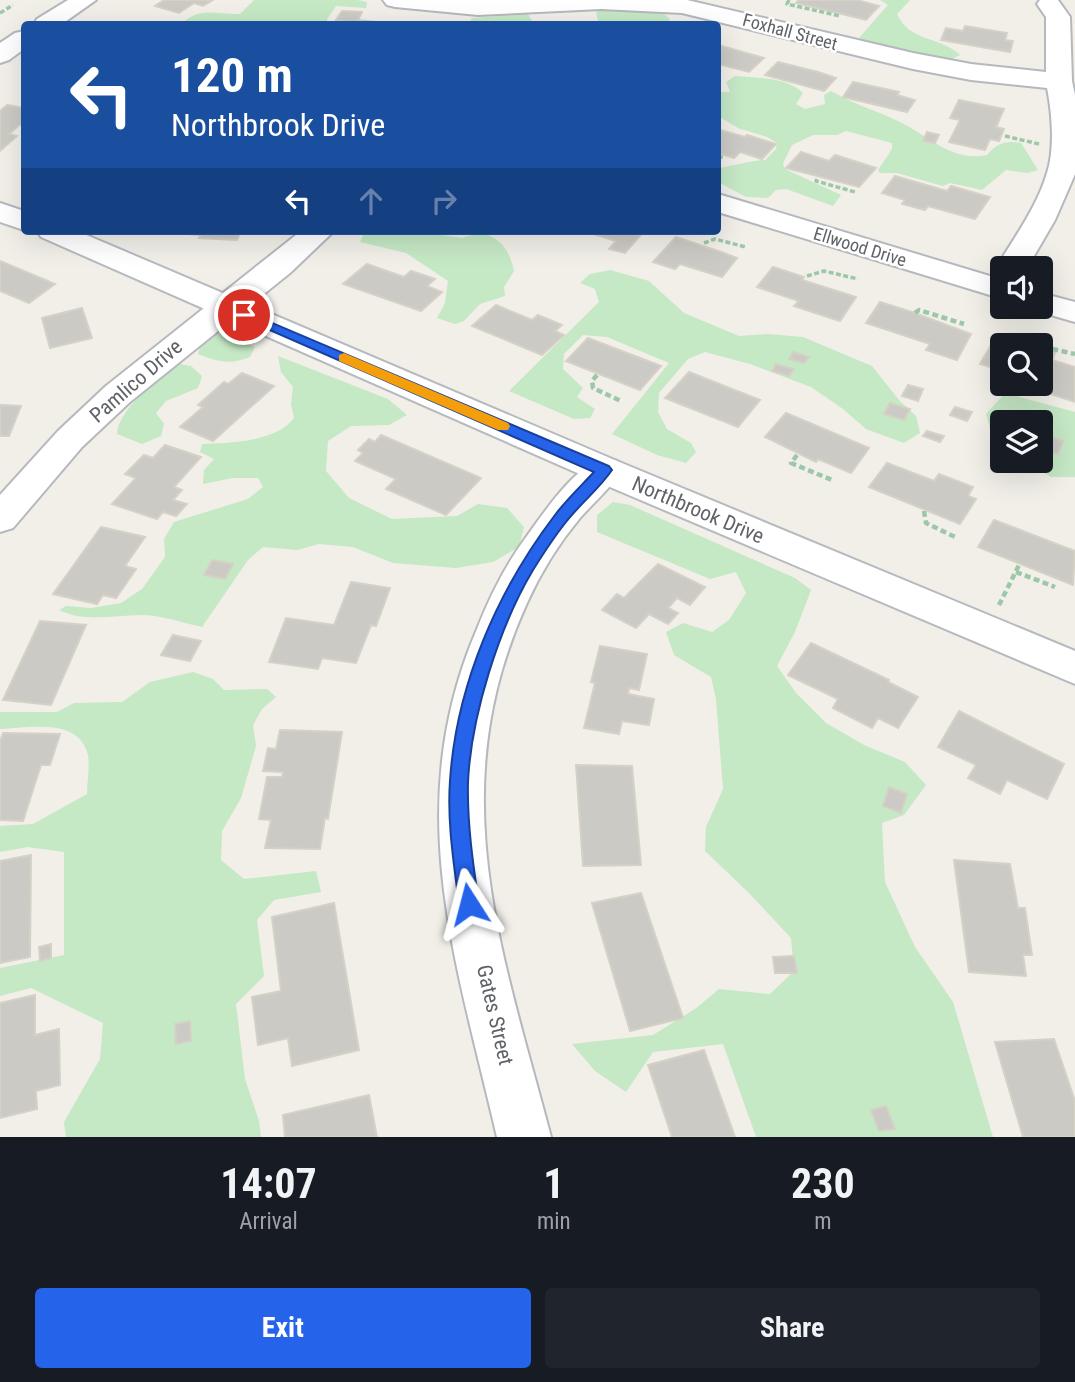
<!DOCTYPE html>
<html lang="en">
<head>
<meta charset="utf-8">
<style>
  :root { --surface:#171b24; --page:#20242c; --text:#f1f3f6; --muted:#9ea1a6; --accent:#2563eb }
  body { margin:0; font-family:"Roboto Condensed",sans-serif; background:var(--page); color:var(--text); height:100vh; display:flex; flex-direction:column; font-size:26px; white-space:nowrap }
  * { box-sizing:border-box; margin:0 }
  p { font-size:23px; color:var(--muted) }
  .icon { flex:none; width:38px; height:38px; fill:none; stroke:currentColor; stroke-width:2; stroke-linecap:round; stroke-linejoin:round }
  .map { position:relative; height:1137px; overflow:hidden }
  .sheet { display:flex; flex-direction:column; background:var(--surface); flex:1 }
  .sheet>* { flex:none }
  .top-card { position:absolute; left:21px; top:21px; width:700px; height:214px; border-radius:7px; box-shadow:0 7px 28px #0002; background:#1a4fa0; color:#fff; overflow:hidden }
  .controls { position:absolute; left:990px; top:256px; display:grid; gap:14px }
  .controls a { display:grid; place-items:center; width:63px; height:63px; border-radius:7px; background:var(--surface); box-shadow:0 7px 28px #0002; font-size:35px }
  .pin { position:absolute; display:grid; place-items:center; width:60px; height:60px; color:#fff; margin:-30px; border:4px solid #fff; border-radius:50%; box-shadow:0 2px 7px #0007 }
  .me { position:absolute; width:77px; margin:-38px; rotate:351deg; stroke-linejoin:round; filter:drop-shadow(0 0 5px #0008) }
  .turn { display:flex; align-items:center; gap:24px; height:147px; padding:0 35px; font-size:32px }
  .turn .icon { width:91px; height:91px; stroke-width:2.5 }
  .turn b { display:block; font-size:49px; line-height:60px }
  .lanes { display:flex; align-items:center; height:66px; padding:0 35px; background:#0003; justify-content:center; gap:35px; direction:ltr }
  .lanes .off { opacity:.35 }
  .eta { display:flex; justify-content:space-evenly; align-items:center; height:119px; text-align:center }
  .eta b { font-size:42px; font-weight:700; line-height:49px }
  .action { display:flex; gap:14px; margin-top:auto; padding:14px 35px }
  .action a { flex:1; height:80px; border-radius:7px; background:var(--accent); color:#fff; font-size:28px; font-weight:700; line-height:80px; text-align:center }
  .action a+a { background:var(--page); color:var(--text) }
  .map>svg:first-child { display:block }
  .green { fill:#c5e8c5 }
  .building { fill:#cccac5; stroke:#d6d1c6; stroke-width:2 }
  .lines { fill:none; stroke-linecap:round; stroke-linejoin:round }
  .street-casing { stroke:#b5b8bc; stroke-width:4 }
  .secondary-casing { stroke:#b6babf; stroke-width:4 }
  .path-far1 { stroke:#9cc7a9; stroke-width:3.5; stroke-dasharray:5 2.5; stroke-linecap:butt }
  .path { stroke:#9cc7a9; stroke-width:4.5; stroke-dasharray:6 3.5; stroke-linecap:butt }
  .street { fill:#fff; fill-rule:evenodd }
  .secondary { fill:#fff; fill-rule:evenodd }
  .route { fill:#2563eb; stroke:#184099; stroke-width:2 }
  .slow { fill:#f59e0b }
  .labels { text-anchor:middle; stroke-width:5; stroke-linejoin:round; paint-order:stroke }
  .far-street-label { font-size:18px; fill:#5f6368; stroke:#fff }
  .street-label { font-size:21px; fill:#5f6368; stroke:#fff }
</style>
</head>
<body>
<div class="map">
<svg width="1075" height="1137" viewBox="0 0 1075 1137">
  <rect width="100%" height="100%" fill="#f1efe8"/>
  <!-- green -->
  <g class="green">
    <path d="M 254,0 L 358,0 L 367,2 L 366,8 L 336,6 L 327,19 L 328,24 L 182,24 C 199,6 217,15 240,14 Z"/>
    <path d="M 880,0 L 910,0 L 897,14 C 909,42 940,36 960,55 L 948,61 L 880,46 L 859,38 L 888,5 Z"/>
    <path d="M 599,6 L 659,10 L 670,19 L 667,24 L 599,24 L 596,13 Z"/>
    <path d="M 528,14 L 532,21 L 513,24 L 468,24 L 472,18 Z"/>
    <path d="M 735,76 C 757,78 787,77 803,93 L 796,104 L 805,109 L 825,104 L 824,95 L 831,91 C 853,104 878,111 902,123 C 930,137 952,162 987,155 C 996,143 1007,140 1021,143 L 1038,170 L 1027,173 L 1006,170 L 982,190 L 950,183 L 943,186 L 897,173 L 880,173 L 878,170 L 892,149 L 892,143 L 846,131 L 837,135 L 813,135 L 792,145 L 783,163 L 785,169 L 841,195 L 833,206 L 786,189 L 776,190 L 768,198 L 746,197 L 718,182 L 718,168 C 734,166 748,161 765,160 L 776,149 L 777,143 L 767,137 L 738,128 L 718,116 L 718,92 L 730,92 L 726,82 Z"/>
    <path d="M 365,231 L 415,231 L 462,238 L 481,232 C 502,240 509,249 514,271 L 504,287 L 505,296 L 480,304 L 464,321 L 455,324 L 437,318 L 445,303 L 448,281 L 406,253 L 360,242 Z"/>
    <path d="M 610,270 L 649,281 L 684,313 L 739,336 L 768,334 L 803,337 L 872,366 L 899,400 L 916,416 L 920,433 L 904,443 L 866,429 L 843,409 L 811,387 L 750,364 L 705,352 L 688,359 L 659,393 L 658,412 L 667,429 L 691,443 L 696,452 L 686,463 L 657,455 L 612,434 L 669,363 L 607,337 L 583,335 L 564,354 L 563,369 L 583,388 L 577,397 L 595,409 L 590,418 L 574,419 L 509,391 L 599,302 L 595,289 L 580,283 L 590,274 Z"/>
    <path d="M 212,330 L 227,333 L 255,347 L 250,357 C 230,365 218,362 198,354 L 202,340 Z"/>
    <path d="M 278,356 L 388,399 L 407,415 L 389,425 L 351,426 L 328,441 L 326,471 L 349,498 L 392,519 L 457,516 L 478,504 L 507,508 L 524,527 L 519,547 L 493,562 L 456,568 L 393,563 L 353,547 L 319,544 L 297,550 L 263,547 L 248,560 L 202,627 C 183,623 161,615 141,615 C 113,615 86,623 59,610 L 66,606 L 91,608 L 121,603 L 142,589 L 165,557 L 164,539 L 174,522 L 248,499 L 263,487 L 258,478 L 233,478 L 203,484 L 204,470 L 214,459 L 200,452 L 202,444 C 231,443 276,442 294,418 L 291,404 L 293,387 L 281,372 Z"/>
    <path d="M 174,363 L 191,366 L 202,376 L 198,388 L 166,401 L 156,413 L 164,424 L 161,436 L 142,444 L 117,434 C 117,412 158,378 174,363 Z"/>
    <path d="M 1005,393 L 1075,412 L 1075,477 L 1051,477 L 1022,460 L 1041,460 L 1041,422 L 1003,422 L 1003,445 L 991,432 L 986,414 Z"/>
    <path d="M 613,502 L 630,505 L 795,578 L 811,590 L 795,632 L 777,666 L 796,693 L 826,723 L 864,745 L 905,762 L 926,785 L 904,815 L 882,823 L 885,882 L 915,947 L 953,1002 L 993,1137 L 756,1137 L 723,1044 L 653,1052 L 626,1092 L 595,1071 L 572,1044 L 653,1035 L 695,1009 L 719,989 L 770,994 L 794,971 L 791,938 L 749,893 L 705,851 L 706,827 L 723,789 L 716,699 L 711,677 L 674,655 L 666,632 L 683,623 L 712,632 L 729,620 L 746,593 L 736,572 L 710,579 L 597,532 L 597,515 Z"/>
    <path d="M 193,672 L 213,679 L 224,690 L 267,689 L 276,697 L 262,709 L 253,725 L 256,746 L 241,798 L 222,831 L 221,860 L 244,879 L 316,871 L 321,892 L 274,900 L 257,920 L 264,976 L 236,1004 L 245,1079 L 259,1121 L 261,1137 L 66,1137 L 64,1122 L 100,1059 L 103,1023 L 31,988 L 0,996 L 0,968 L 64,955 L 64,852 L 28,847 L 0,852 L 0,826 L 33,824 L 87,794 C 87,782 90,766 88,755 C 79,717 29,728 0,729 L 0,712 L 57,712 L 74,703 L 122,702 L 150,682 Z"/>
  </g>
  <!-- building -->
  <g class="building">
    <path d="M 164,0 L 213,0 L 203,6 L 194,3 L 179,13 L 155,6 Z"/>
    <path d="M 799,0 L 857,0 L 879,6 L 866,20 L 796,3 Z"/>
    <path d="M 342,11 L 362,12 L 358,20 L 386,23 L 342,24 L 344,21 L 336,20 Z"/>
    <path d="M 965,26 L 1007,33 L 1005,40 L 1013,41 L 1010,52 L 941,40 L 946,28 L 963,31 Z"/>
    <path d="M 718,45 L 764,58 L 749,72 L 718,64 Z"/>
    <path d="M 778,62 L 818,72 L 836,78 L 824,91 L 765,75 Z"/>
    <path d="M 853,82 L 899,92 L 897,95 L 915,100 L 907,112 L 843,97 Z"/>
    <path d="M 959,100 L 1004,109 L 996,127 L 1004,129 L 999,141 L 990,139 L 985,150 L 949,142 L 960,120 L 950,118 Z"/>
    <path d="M 7,105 L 24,108 L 24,121 L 9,134 L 17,136 L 0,151 L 0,111 Z"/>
    <path d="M 720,130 L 745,137 L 747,135 L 776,144 L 762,159 L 740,152 L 734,158 L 718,153 L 718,133 Z"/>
    <path d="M 927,132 L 939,135 L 935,143 L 923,141 Z"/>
    <path d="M 801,152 L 829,161 L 835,155 L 876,168 L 859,187 L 786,168 Z"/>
    <path d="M 895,176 L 947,191 L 951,186 L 990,197 L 975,219 L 928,206 L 925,210 L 902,204 L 905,200 L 882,193 Z"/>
    <path d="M 177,231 L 241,231 L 237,240 L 199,238 L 201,235 L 176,233 Z"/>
    <path d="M 584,231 L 644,231 L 625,253 L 609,249 L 616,241 Z"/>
    <path d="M 676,237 L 724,253 L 737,258 L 722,277 L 680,264 L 675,269 L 653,262 Z"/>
    <path d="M 0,261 L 55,284 L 29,303 L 0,291 Z"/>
    <path d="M 367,264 L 404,277 L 411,271 L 435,279 L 427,286 L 442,292 L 421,311 L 343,284 Z"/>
    <path d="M 773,267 L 804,277 L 802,280 L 856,297 L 840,321 L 794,306 L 799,301 L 757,287 Z"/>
    <path d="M 880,302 L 912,312 L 971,334 L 957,360 L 926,350 L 930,344 L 866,323 Z"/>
    <path d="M 496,305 L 532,320 L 538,315 L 562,325 L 555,331 L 564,335 L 542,355 L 472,326 Z"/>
    <path d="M 82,308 L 92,338 L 50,348 L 42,318 Z"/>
    <path d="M 588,338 L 661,366 L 640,390 L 566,361 Z"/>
    <path d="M 994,340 L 1009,345 L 1003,345 L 1003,371 L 980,364 Z"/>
    <path d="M 1041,349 L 1055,353 L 1052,360 L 1075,367 L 1075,402 L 1023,385 L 1041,383 Z"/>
    <path d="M 793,352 L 809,357 L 804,363 L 789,359 Z"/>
    <path d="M 776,364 L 794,369 L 789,376 L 772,371 Z"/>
    <path d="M 689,372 L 760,400 L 738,427 L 665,398 Z"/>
    <path d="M 242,373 L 274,386 L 213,441 L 180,427 L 203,407 L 198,405 L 224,382 L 228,384 Z"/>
    <path d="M 908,385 L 923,389 L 918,401 L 902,396 Z"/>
    <path d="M 890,403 L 910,409 L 904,420 L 884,414 Z"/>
    <path d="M 0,405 L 21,406 L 9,436 L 0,436 Z"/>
    <path d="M 955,407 L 972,412 L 967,421 L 950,415 Z"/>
    <path d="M 786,413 L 869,448 L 851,473 L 818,459 L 816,462 L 765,437 Z"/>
    <path d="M 927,431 L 944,436 L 940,442 L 923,436 Z"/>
    <path d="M 1041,434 L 1063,441 L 1058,454 L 1041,448 Z"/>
    <path d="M 381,435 L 481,478 L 446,515 L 386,489 L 396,479 L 355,461 L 363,453 L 358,450 L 369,439 L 375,442 Z"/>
    <path d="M 165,445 L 201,457 L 174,487 L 182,490 L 173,500 L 187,504 L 176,516 L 163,512 L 157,519 L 112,504 L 136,478 L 125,474 L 144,455 L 153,458 Z"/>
    <path d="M 887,463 L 934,481 L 939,474 L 973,487 L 968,496 L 976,499 L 960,524 L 869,487 Z"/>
    <path d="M 994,520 L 1075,551 L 1073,585 L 978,547 Z"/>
    <path d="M 101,527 L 145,537 L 125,566 L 136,569 L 116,598 L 103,595 L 97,604 L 53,594 Z"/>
    <path d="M 212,560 L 233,564 L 225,579 L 204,575 Z"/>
    <path d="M 658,564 L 705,587 L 690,605 L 677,598 L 668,608 L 678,613 L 668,624 L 649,614 L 636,628 L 602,610 L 617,594 L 624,598 Z"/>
    <path d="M 351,582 L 390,588 L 376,626 L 371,625 L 356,663 L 322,658 L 318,669 L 269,662 L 286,618 L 334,625 Z"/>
    <path d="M 40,621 L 86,625 L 51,705 L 3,700 Z"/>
    <path d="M 173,635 L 201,641 L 190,661 L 161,655 Z"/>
    <path d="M 811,643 L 889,680 L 888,682 L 918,697 L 898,728 L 878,718 L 872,728 L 833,708 L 838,699 L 788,675 Z"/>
    <path d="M 600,646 L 647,654 L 639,690 L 629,688 L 628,694 L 654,699 L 649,725 L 622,721 L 619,734 L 584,728 L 595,683 L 591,682 Z"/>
    <path d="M 959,711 L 1064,764 L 1047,799 L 1007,780 L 1000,794 L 968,778 L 976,765 L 938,747 Z"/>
    <path d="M 280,730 L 342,732 L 328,819 L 325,818 L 320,849 L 265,848 L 271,820 L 259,819 L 267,777 L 282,777 L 283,772 L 263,771 L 268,748 L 276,749 Z"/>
    <path d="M 3,733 L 60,734 L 50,765 L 41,765 L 23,821 L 0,820 L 0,742 Z"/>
    <path d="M 576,765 L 632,766 L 641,865 L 583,866 Z"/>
    <path d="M 889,787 L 907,794 L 901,813 L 883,806 Z"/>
    <path d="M 31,855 L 30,957 L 0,963 L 0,861 Z"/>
    <path d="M 954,860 L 1010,864 L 1018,908 L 1025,908 L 1032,955 L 1023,955 L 1026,976 L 969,972 Z"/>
    <path d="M 641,893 L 683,1018 L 630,1031 L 592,903 Z"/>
    <path d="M 334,903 L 359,1050 L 292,1066 L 288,1038 L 258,1045 L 252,997 L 281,991 L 272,917 Z"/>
    <path d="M 51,944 L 51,958 L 40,961 L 39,947 Z"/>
    <path d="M 794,956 L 797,973 L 775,973 L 773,957 Z"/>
    <path d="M 35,995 L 35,1035 L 59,1029 L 60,1085 L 36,1091 L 37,1109 L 0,1118 L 0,1003 Z"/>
    <path d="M 190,1021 L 191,1041 L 176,1044 L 175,1024 Z"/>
    <path d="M 1054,1039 L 1075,1101 L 1075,1137 L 1023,1137 L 995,1042 Z"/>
    <path d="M 704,1050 L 735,1137 L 672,1137 L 648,1065 Z"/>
    <path d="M 369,1095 L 377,1137 L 285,1137 L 283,1115 Z"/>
    <path d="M 886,1106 L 895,1129 L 879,1131 L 871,1110 Z"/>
  </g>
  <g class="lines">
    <defs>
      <g id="street">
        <path d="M 68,0 L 96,0 L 62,24 L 34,24 L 37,19 Z"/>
        <path d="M 383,0 L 687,0 L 913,53 L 971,64 L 1046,72 L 1046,17 L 1037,4 L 1040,0 L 1058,0 L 1070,17 L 1072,81 L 1075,95 L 1075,174 L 1055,220 L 1027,268 L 1003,268 L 1003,275 L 1000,275 L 996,268 C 1014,238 1037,207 1047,173 C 1055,149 1052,112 1047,88 L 971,80 L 913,69 L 682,13 L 601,9 L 478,15 L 395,7 L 387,5 Z"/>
        <path d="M 24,31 L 24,49 L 9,60 L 0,63 L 0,43 L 15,33 Z"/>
        <path d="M 718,194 L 1003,280 L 1003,299 L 718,212 Z"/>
        <path d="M 301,231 L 334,231 L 290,273 L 130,402 L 82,447 L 13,528 L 0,532 L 0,495 L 58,431 L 106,386 Z"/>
        <path d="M 1041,293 L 1075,302 L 1075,322 L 1030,309 L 1028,306 L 1041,306 Z"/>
        <path d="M 604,458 L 617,461 L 622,470 C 611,488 594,502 580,518 C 559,543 540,574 527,603 C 441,791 502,951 551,1137 L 497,1137 C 456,960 401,806 477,629 C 490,596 506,564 527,536 C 545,511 575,466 604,458 Z"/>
      </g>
      <g id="secondary">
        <path d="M 0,203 L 24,211 L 24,230 L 0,222 Z"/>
        <path d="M 37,231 L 77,231 L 617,461 L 1075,651 L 1075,684 L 591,479 L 41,237 Z"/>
      </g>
    </defs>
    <!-- street casing -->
    <use href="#street" class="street-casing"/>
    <!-- secondary casing -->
    <use href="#secondary" class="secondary-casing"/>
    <!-- path-far1 -->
    <g class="path-far1">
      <path d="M 789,0 L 787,4 L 840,16"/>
      <path d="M 0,13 L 13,5"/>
      <path d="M 1005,136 L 1039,144"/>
      <path d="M 718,158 L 725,156"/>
      <path d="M 817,179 L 816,181 L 855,192"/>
      <path d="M 704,243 L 715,239 L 746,247"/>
      <path d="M 807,276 L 824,271 L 858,279"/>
    </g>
    <!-- path -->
    <g class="path">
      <path d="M 915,313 L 919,310 L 964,324"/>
      <path d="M 1043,347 L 1075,354"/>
      <path d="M 597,375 L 592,381 L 593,388 L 621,401"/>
      <path d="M 797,455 L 791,463 L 832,480"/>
      <path d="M 924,511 L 926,523 L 955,537"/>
      <path d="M 1016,572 L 1055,587"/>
      <path d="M 999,605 L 1019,565"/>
    </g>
    <!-- street -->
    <use href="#street" class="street"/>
    <!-- secondary -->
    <use href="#secondary" class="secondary"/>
  </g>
  <!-- route -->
  <path class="route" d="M 244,311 L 609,466 L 612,470 C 599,489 580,504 566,522 C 554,537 543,554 533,570 C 499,627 471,716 468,782 C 467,823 473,864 479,904 L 476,910 L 469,913 L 462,910 L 459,904 C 454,864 447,822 450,781 C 456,686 497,591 555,515 C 566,500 581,486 594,472 L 240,317 L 240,312 Z"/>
  <!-- slow -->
  <path class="slow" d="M 344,353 L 508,423 L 510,426 L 508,430 L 498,430 L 339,361 L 339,355 Z"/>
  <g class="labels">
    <!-- far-street labels -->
    <g class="far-street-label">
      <text transform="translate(790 32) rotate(15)" y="6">Foxhall Street</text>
      <text transform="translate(860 247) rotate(17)" y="6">Ellwood Drive</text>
    </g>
    <!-- street labels -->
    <g class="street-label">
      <text transform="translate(136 381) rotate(-41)" y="7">Pamlico Drive</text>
      <text transform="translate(698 510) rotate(23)" y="7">Northbrook Drive</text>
      <text transform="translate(495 1015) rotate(77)" y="7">Gates Street</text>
    </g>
  </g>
</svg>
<div class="controls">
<a><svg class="icon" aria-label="sound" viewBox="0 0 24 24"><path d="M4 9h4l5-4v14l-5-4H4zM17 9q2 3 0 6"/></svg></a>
<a><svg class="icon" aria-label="search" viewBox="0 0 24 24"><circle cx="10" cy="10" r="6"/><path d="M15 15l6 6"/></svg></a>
<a><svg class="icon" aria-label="layers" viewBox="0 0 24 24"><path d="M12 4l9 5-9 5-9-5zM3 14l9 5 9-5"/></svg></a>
</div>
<div class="pin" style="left:244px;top:315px;background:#d93025"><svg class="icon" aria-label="arrive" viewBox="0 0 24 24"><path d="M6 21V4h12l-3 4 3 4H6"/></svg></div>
<svg class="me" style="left:469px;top:904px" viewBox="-20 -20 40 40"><path d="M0-17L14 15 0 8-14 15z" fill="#2563eb" stroke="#fff" stroke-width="4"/></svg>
<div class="top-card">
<div class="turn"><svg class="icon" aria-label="left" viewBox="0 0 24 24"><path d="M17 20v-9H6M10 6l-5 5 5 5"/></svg><div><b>120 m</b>Northbrook Drive</div></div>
<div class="lanes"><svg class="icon" aria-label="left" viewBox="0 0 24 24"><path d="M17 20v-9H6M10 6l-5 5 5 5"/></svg><svg class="icon off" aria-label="ahead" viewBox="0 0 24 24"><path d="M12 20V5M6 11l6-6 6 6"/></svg><svg class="icon off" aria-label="right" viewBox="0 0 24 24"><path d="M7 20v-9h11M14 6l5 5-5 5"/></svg></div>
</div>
</div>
<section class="sheet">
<div class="eta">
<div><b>14:07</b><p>Arrival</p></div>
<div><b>1</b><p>min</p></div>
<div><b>230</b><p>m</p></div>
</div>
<div class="action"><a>Exit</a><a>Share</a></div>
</section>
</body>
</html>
